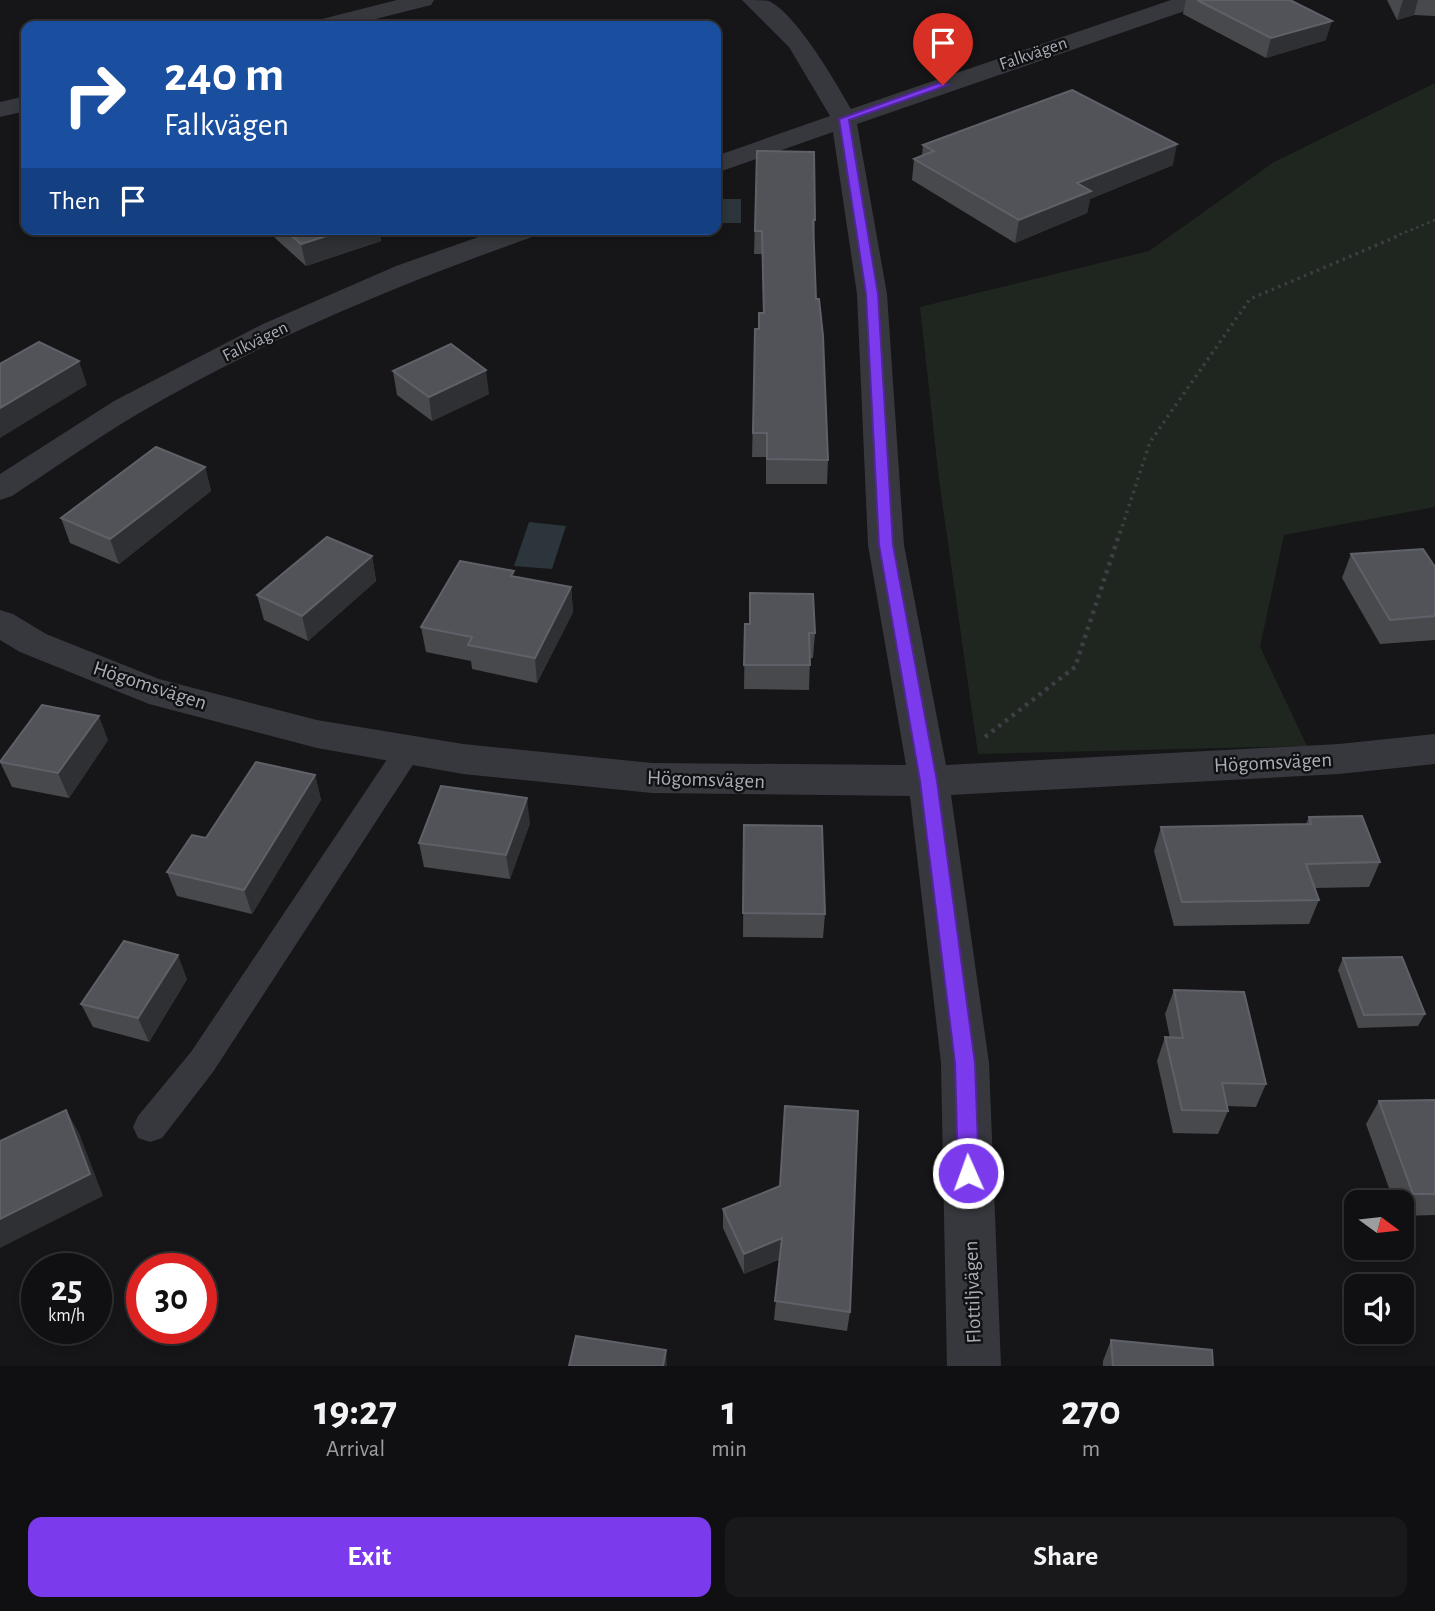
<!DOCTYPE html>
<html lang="en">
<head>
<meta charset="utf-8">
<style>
  :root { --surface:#101012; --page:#19191b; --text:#f1f3f6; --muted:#9c9d9f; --line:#303032; --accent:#7c3aed }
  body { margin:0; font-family:"Alegreya Sans",sans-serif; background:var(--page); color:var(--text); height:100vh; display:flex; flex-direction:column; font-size:26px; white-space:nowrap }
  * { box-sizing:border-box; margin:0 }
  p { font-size:23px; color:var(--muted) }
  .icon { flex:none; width:38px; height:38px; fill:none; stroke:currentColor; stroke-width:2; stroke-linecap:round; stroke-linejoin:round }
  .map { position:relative; height:1366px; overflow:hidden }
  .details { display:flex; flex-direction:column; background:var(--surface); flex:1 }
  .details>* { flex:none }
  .hud { position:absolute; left:21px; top:21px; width:700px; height:214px; border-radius:14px; box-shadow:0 4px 10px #0003,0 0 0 2px var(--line); background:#1a4fa0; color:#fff; overflow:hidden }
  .needle { width:46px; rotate:105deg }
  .fabs { position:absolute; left:1344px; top:1190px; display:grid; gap:14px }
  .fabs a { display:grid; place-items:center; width:70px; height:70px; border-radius:14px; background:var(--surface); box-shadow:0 4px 10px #0003,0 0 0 2px var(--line); font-size:35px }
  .speed { position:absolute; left:21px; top:1253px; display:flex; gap:14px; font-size:35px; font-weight:700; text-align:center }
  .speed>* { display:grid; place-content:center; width:91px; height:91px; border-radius:50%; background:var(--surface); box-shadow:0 4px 10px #0003,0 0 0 2px var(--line); line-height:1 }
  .speed small { font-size:18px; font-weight:400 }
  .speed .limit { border:10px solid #d22; background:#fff; color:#111 }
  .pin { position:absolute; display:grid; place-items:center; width:60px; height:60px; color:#fff; margin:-72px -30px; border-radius:50% 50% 50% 0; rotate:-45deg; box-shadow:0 0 7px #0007 }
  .pin .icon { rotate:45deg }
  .me { position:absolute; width:77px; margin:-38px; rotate:358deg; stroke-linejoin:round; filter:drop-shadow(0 0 5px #0008) }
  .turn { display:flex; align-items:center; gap:24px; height:147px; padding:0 28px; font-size:32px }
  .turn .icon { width:91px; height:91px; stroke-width:2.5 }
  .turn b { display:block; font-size:49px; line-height:60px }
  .then { display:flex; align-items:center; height:66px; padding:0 28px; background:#0003; gap:14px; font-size:26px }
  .eta { display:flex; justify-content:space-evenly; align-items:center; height:119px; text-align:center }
  .eta b { font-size:42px; font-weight:700; line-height:49px }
  .primary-button { display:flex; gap:14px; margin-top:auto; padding:14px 28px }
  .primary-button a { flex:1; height:80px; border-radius:14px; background:var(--accent); color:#fff; font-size:28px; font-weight:700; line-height:80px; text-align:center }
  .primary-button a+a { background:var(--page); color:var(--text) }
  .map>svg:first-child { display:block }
  .green { fill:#1e261f }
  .water { fill:#2c353c }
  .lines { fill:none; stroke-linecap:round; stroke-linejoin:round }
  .path-far2 { stroke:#3d3f44; stroke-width:2.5; stroke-dasharray:2.5 3.5; stroke-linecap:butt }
  .path-far1 { stroke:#3d3f44; stroke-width:3.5; stroke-dasharray:2.5 4.5; stroke-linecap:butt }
  .path { stroke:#3d3f44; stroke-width:4.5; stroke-dasharray:3.5 5; stroke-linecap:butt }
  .service { fill:#37383d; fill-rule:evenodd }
  .minor { fill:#37383d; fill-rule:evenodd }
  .wall { fill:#47494d }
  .shaded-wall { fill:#2f3033 }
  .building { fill:#525359; stroke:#5f6168; stroke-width:2 }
  .route { fill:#7c3aed; stroke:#51269a; stroke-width:2 }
  .labels { text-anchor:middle; stroke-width:5; stroke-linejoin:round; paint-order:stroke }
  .far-street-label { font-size:18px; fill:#a8adb8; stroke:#111113 }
  .street-label { font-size:21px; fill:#a8adb8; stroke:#111113 }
</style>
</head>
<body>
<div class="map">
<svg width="1435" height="1366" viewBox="0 0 1435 1366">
  <rect width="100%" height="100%" fill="#161618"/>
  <!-- green -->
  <path class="green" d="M 1435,83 L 1435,507 L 1284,535 L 1260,647 L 1307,746 L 978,754 L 939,480 L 920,307 L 1149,251 L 1274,162 Z"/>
  <!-- water -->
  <g class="water">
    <rect x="720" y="199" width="21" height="24"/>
    <path d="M 529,522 L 566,526 L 552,569 L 514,566 Z"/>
  </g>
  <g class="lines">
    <!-- path-far2 -->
    <path class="path-far2" d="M 1394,237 L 1435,220"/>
    <!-- path-far1 -->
    <path class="path-far1" d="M 1120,533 L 1150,442 L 1250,299 L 1398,236"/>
    <!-- path -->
    <path class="path" d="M 985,737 L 1075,667 L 1120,532"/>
    <!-- service -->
    <path class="service" d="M 408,740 L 418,743 L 422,750 L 418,757 L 213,1072 L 162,1138 L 150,1142 L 138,1138 L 133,1127 L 138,1116 L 191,1052 L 398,743 Z"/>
    <!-- minor -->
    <g class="minor">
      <path d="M 397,0 L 434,0 L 431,5 L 348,26 L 311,26 L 314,21 Z"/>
      <path d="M 742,0 C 750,0 762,0 769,1 C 797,15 835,81 851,109 L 1171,0 L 1205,0 L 1202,5 L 857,124 L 887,294 L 904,545 L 946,765 L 1339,744 L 1435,734 L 1435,764 L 1339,774 L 951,795 L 989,1063 L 1001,1366 L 947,1366 L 941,1063 L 910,796 L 652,793 L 463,774 L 317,748 L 149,704 L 20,652 L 0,640 L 0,610 L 13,614 L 46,634 L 159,679 L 317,720 L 463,744 L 652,763 L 906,765 L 868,545 L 857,294 L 833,132 L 716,173 L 716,156 L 830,116 L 789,47 Z"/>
      <path d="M 26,96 L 26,111 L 0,117 L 0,102 Z"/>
      <path d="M 501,229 L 542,229 L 538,235 C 399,284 263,340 136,415 C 94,440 53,469 12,496 L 0,500 L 0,474 L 114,401 L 263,324 L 396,266 Z"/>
    </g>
  </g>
  <!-- wall -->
  <g class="wall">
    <path d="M 1186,0 L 1290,0 L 1326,40 L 1266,58 L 1183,14 Z"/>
    <path d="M 1387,0 L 1435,0 L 1435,16 L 1414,15 L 1397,20 Z"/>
    <path d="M 923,145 L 1173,165 L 1090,199 L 1087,213 L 1015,243 L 912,180 L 914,159 L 922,155 Z"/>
    <path d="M 757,151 L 815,220 L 814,243 L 816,299 L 828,460 L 827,484 L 766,484 L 766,457 L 752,457 L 755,329 L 759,329 L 763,313 L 762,254 L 754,254 Z"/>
    <path d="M 273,229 L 379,229 L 381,241 L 306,266 L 275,238 Z"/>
    <path d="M 393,371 L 489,394 L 432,421 L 397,395 Z"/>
    <path d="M 205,467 L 211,491 L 119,564 L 70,543 L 61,518 Z"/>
    <path d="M 1351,554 L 1435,567 L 1435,640 L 1380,644 L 1342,578 Z"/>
    <path d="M 372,556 L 376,581 L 308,641 L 264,620 L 257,595 Z"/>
    <path d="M 514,576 L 571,587 L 573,612 L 537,683 L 472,669 L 471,661 L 426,652 L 421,627 Z"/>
    <path d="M 745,624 L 815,633 L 813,658 L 810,658 L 809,690 L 744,689 Z"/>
    <path d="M 108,740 L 69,798 L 12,787 L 0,762 Z"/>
    <path d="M 315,775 L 321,800 L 252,914 L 177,896 L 167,872 L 206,838 Z"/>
    <path d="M 1309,817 L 1380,862 L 1369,887 L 1315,888 L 1319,900 L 1309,924 L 1174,926 L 1154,851 L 1161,827 L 1306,824 Z"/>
    <path d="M 530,823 L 510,879 L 424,867 L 419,843 Z"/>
    <path d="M 744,825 L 825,914 L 823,938 L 743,937 Z"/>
    <path d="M 1343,958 L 1425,1014 L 1418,1026 L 1358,1028 L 1338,970 Z"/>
    <path d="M 187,979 L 149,1042 L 93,1027 L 81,1004 Z"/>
    <path d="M 1174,990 L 1266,1084 L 1256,1107 L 1226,1106 L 1228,1111 L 1218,1134 L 1173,1133 L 1157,1061 L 1165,1037 L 1170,1038 L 1165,1014 Z"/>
    <path d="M 1435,1100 L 1435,1215 L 1402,1216 L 1402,1202 L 1394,1202 L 1366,1124 L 1379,1101 Z"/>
    <path d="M 723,1209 L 850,1312 L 847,1331 L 774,1320 L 780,1259 L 744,1274 L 723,1228 Z"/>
    <path d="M 1111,1340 L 1213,1366 L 1103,1366 L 1103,1361 Z"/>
  </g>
  <!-- shaded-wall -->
  <g class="shaded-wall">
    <path d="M 1403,0 L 1418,0 L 1414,15 L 1397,20 Z"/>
    <path d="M 1332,21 L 1326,40 L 1266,58 L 1271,38 Z"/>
    <path d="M 1177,144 L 1173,165 L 1090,199 L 1087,213 L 1015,243 L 1019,220 L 1077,183 Z"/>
    <path d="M 348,229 L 379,229 L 381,241 L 306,266 L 301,244 Z"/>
    <path d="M 79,361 L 87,385 L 0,438 L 0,408 Z"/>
    <path d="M 486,370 L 489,394 L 432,421 L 429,397 Z"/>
    <path d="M 205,467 L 211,491 L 119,564 L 110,539 Z"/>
    <path d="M 372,556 L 376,581 L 308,641 L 302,616 Z"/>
    <path d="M 571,587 L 573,612 L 537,683 L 535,658 Z"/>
    <path d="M 99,716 L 108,740 L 69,798 L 58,773 Z"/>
    <path d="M 315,775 L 321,800 L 252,914 L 244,890 Z"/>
    <path d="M 527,798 L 530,823 L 510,879 L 506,855 Z"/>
    <path d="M 178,955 L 187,979 L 149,1042 L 138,1018 Z"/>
    <path d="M 66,1110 L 79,1133 L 103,1196 L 0,1248 L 0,1219 Z"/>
    <path d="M 782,1238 L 781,1258 L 744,1274 L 744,1254 Z"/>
    <path d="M 666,1350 L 667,1366 L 663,1366 Z"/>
  </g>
  <!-- building -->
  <g class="building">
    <path d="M 1197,0 L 1290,0 L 1332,21 L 1271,38 Z"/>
    <path d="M 1072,90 L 1177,144 L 1077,183 L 1091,191 L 1019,220 L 914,159 L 934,151 L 923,145 Z"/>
    <path d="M 757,151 L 814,152 L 815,220 L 813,220 L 816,299 L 819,299 L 823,336 L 828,460 L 767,459 L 767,433 L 753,433 L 755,329 L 759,329 L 759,313 L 764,313 L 762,231 L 755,231 Z"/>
    <path d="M 284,229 L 348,229 L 301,244 Z"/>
    <path d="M 39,342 L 79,361 L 0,408 L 0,364 Z"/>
    <path d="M 451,344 L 486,370 L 429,397 L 393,371 Z"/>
    <path d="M 156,447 L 205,467 L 110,539 L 61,518 Z"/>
    <path d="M 327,537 L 372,556 L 302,616 L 257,595 Z"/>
    <path d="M 1423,549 L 1435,567 L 1435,616 L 1390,620 L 1351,554 Z"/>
    <path d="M 460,561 L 514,571 L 511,576 L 571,587 L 535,658 L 468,645 L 472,637 L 421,627 Z"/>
    <path d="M 750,593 L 813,594 L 815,633 L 809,633 L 810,665 L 744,665 L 745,624 L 750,624 Z"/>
    <path d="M 42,705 L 99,716 L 58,773 L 0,762 Z"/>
    <path d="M 256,762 L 315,775 L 244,890 L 167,872 L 192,835 L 206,838 Z"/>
    <path d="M 441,786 L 527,798 L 506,855 L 419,843 Z"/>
    <path d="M 1362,816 L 1380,862 L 1306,864 L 1319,900 L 1182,902 L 1161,827 L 1311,824 L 1309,817 Z"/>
    <path d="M 744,825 L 822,826 L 825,914 L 743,913 Z"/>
    <path d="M 124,941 L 178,955 L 138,1018 L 81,1004 Z"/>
    <path d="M 1402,957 L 1425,1014 L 1364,1015 L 1343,958 Z"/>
    <path d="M 1174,990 L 1244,992 L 1266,1084 L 1222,1083 L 1228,1111 L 1182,1110 L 1165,1037 L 1183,1038 Z"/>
    <path d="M 1435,1100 L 1435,1194 L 1413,1194 L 1379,1101 Z"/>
    <path d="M 785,1106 L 858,1111 L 850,1312 L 775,1301 L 782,1238 L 744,1254 L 723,1209 L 780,1186 Z"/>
    <path d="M 66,1110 L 90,1174 L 0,1219 L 0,1141 Z"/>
    <path d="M 576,1336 L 666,1350 L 663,1366 L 569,1366 Z"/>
    <path d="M 1111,1340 L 1212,1350 L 1213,1366 L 1113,1366 Z"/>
  </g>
  <!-- route -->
  <path class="route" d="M 939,83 L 948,85 L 849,120 L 878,294 L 893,545 L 937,781 L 975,1063 L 979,1173 L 976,1180 L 968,1183 L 961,1180 L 958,1173 L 955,1063 L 920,781 L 879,545 L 866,294 L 839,119 Z"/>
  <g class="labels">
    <!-- far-street labels -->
    <g class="far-street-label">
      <text transform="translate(1033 53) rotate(-19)" y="6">Falkvägen</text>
      <text transform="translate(255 341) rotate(-26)" y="6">Falkvägen</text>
    </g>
    <!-- street labels -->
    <g class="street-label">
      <text transform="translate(150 685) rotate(18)" y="7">Högomsvägen</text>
      <text transform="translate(1273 762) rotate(-3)" y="7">Högomsvägen</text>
      <text transform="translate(706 779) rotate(2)" y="7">Högomsvägen</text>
      <text transform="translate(972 1292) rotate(-92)" y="7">Flottiljvägen</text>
    </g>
  </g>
</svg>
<div class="fabs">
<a><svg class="needle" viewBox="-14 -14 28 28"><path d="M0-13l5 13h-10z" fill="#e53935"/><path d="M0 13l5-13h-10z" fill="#9c9d9f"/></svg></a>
<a><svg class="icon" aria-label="sound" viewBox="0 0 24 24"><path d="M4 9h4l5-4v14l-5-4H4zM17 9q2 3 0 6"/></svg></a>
</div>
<div class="speed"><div>25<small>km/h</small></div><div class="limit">30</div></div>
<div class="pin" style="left:943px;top:85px;background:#d93025"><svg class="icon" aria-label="arrive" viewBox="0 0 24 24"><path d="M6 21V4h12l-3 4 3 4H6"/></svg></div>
<svg class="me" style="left:968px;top:1173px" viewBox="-20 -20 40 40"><circle r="17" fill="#7c3aed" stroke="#fff" stroke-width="3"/><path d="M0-11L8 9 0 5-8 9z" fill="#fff"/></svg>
<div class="hud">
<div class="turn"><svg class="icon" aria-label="right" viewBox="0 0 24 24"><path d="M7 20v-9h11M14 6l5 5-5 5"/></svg><div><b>240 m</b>Falkvägen</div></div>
<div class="then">Then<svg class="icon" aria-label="arrive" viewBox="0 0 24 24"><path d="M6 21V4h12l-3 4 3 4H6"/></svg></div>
</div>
</div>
<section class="details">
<div class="eta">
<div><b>19:27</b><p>Arrival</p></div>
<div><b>1</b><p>min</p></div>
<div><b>270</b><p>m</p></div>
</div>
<div class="primary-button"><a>Exit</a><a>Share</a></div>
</section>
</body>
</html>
